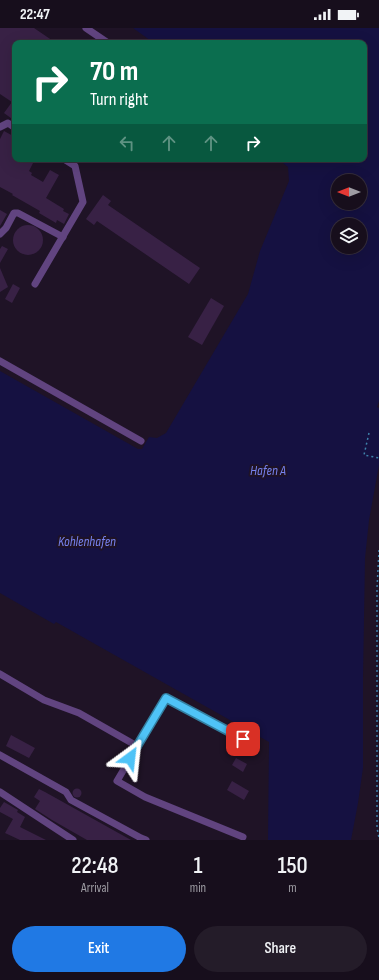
<!DOCTYPE html>
<html lang="en">
<head>
<meta charset="utf-8">
<style>
  :root { --surface:#170e1c; --page:#241c29; --text:#f1f3f6; --muted:#9e9ca3; --line:#362e3b; --accent:#2079e4 }
  body { margin:0; font-family:"Sofia Sans Condensed",sans-serif; background:var(--page); color:var(--text); height:100vh; display:flex; flex-direction:column; font-size:15px; white-space:nowrap }
  * { box-sizing:border-box; margin:0 }
  p { font-size:13px; color:var(--muted) }
  .icon { flex:none; width:22px; height:22px; fill:none; stroke:currentColor; stroke-width:2; stroke-linecap:round; stroke-linejoin:round }
  .map { position:relative; height:812px; overflow:hidden }
  .panel { display:flex; flex-direction:column; background:var(--surface); flex:1 }
  .panel>* { flex:none }
  .guide { position:absolute; left:12px; top:12px; width:355px; height:122px; border-radius:8px; box-shadow:0 4px 16px #0002,0 0 0 1px var(--line); background:#0b6e4f; color:#fff; overflow:hidden }
  .needle { width:26px; rotate:270deg }
  .controls { position:absolute; left:331px; top:146px; display:grid; gap:8px }
  .controls a { display:grid; place-items:center; width:36px; height:36px; border-radius:50%; background:var(--surface); box-shadow:0 4px 16px #0002,0 0 0 1px var(--line); font-size:20px }
  .pin { position:absolute; display:grid; place-items:center; width:34px; height:34px; color:#fff; margin:-17px; border-radius:8px; box-shadow:0 2px 6px #0006 }
  .me { position:absolute; width:44px; margin:-22px; rotate:30deg; stroke-linejoin:round; filter:drop-shadow(0 0 3px #0008) }
  .turn { display:flex; align-items:center; gap:14px; height:84px; padding:0 12px; font-size:18px }
  .turn .icon { width:52px; height:52px; stroke-width:2.5 }
  .turn b { display:block; font-size:28px; line-height:34px }
  .lanes { display:flex; align-items:center; height:38px; padding:0 12px; background:#0003; justify-content:center; gap:20px; direction:ltr }
  .lanes .off { opacity:.35 }
  .eta { display:flex; justify-content:space-evenly; align-items:center; height:68px; text-align:center }
  .eta b { font-size:24px; font-weight:600; line-height:28px }
  .action { display:flex; gap:8px; margin-top:auto; padding:8px 12px }
  .action a { flex:1; height:46px; border-radius:24px; background:var(--accent); color:#fff; font-size:16px; font-weight:600; line-height:46px; text-align:center }
  .action a+a { background:var(--page); color:var(--text) }
  .status { display:flex; justify-content:space-between; align-items:center; height:28px; padding:0 20px; background:var(--surface); direction:ltr }
  .status svg { height:11px; fill:currentColor }
  .map>svg:first-child { display:block }
  .water { fill:#151141; fill-rule:evenodd }
  .building { fill:#382145 }
  .lines { fill:none; stroke-linecap:round; stroke-linejoin:round }
  .path { stroke:#3f83ac; stroke-width:1.5; stroke-dasharray:2 3; stroke-linecap:butt }
  .minor { stroke:#614480; stroke-width:7 }
  .route-casing { stroke:#337fa1; stroke-width:10 }
  .route { stroke:#4fc3f7; stroke-width:7 }
  .labels { text-anchor:middle; stroke-width:4; stroke-linejoin:round; paint-order:stroke }
  .water-label { font-size:14px; font-style:italic; fill:#7782ee; stroke:#1f1326 }
</style>
</head>
<body>
<div class="status"><b>22:47</b><svg viewBox="0 0 49 12"><path d="M0 12V9h3v3zM5 12V6h3v6zM10 12V3h3v9zM15 12V0h3v12zM26 1h20v11H26zM47 4h2v5h-2z"/></svg></div>
<div class="map">
<svg width="379" height="812" viewBox="0 0 379 812">
  <rect width="100%" height="100%" fill="#1f1326"/>
  <!-- water -->
  <path class="water" d="M 133,0 L 379,0 L 379,373 L 377,379 L 379,380 L 379,437 L 369,492 L 365,530 L 363,649 L 363,740 L 358,775 L 351,812 L 268,812 L 269,714 L 56,594 L 54,596 L 0,565 L 0,343 L 138,421 L 142,421 L 149,409 L 157,410 L 166,405 L 248,266 L 260,223 L 289,153 L 288,139 L 278,131 L 364,131 L 364,15 L 154,15 ZM 338,153 L 360,153 L 360,175 L 338,175 ZM 338,197 L 360,197 L 360,219 L 338,219 Z"/>
  <!-- building -->
  <g class="building">
    <path d="M 0,0 L 34,0 L 56,15 L 15,15 L 15,93 L 4,85 L 12,74 L 0,66 Z"/>
    <path d="M 4,103 L 15,109 L 15,131 L 35,131 L 29,143 L 32,145 L 31,147 L 43,154 L 50,142 L 59,147 L 46,170 L 64,181 L 63,183 L 69,186 L 64,196 L 57,192 L 56,195 L 39,185 L 40,183 L 12,167 L 13,166 L 0,159 L 0,111 Z"/>
    <path d="M 103,167 L 111,173 L 108,177 L 200,240 L 189,256 L 97,193 L 94,197 L 86,191 Z"/>
    <path d="M 0,182 L 7,186 L 0,198 Z"/>
    <circle cx="28" cy="212" r="15"/>
    <path d="M 2,218 L 8,221 L 0,235 L 0,221 Z"/>
    <path d="M 0,240 L 8,259 L 0,264 Z"/>
    <path d="M 13,256 L 20,260 L 12,275 L 5,271 Z"/>
    <path d="M 211,270 L 224,278 L 202,317 L 188,309 Z"/>
    <path d="M 11,707 L 35,720 L 29,730 L 6,718 Z"/>
    <path d="M 236,730 L 247,736 L 243,744 L 232,737 Z"/>
    <path d="M 232,753 L 249,763 L 244,772 L 227,762 Z"/>
    <circle cx="77" cy="765" r="4.5"/>
    <path d="M 39,761 L 45,764 L 131,812 L 87,812 L 52,792 L 35,781 L 40,773 L 34,769 Z"/>
    <path d="M 4,774 L 18,782 L 17,784 L 25,789 L 20,799 L 46,812 L 20,812 L 5,805 L 13,791 L 0,784 L 0,780 Z"/>
  </g>
  <g class="lines">
    <!-- path -->
    <g class="path">
      <path d="M 369,405 L 364,427 L 379,430"/>
      <path d="M 379,522 L 377,560 L 377,800 L 379,810"/>
    </g>
    <!-- minor -->
    <g class="minor">
      <path d="M 86,0 L 108,15"/>
      <path d="M 0,99 L 8,95 L 15,100"/>
      <path d="M 0,206 L 6,200 L 14,185 L 18,185 L 63,209"/>
      <path d="M 35,256 L 83,174 L 75,138 L 64,131"/>
      <path d="M 0,333 L 141,413"/>
      <path d="M 0,646 L 44,672 L 79,685 L 137,718"/>
      <path d="M 0,727 L 66,764 L 71,772 L 141,810 L 146,812"/>
      <path d="M 0,764 L 73,812"/>
      <path d="M 243,809 L 145,769 L 117,753 L 166,670 L 256,718"/>
    </g>
  </g>
  <g class="lines">
    <defs>
      <path id="route" d="M 130,730 L 166,670 L 243,711"/>
    </defs>
    <!-- route casing -->
    <use href="#route" class="route-casing"/>
    <!-- route -->
    <use href="#route" class="route"/>
  </g>
  <g class="labels">
    <!-- water labels -->
    <g class="water-label">
      <text x="268" y="447">Hafen A</text>
      <text x="87" y="518">Kohlenhafen</text>
    </g>
  </g>
</svg>
<div class="controls">
<a><svg class="needle" viewBox="-14 -14 28 28"><path d="M0-13l5 13h-10z" fill="#e53935"/><path d="M0 13l5-13h-10z" fill="#9e9ca3"/></svg></a>
<a><svg class="icon" aria-label="layers" viewBox="0 0 24 24"><path d="M12 4l9 5-9 5-9-5zM3 14l9 5 9-5"/></svg></a>
</div>
<div class="pin" style="left:243px;top:711px;background:#d93025"><svg class="icon" aria-label="arrive" viewBox="0 0 24 24"><path d="M6 21V4h12l-3 4 3 4H6"/></svg></div>
<svg class="me" style="left:130px;top:730px" viewBox="-20 -20 40 40"><path d="M0-17L14 15 0 8-14 15z" fill="#4fc3f7" stroke="#fff" stroke-width="4"/></svg>
<div class="guide">
<div class="turn"><svg class="icon" aria-label="right" viewBox="0 0 24 24"><path d="M7 20v-9h11M14 6l5 5-5 5"/></svg><div><b>70 m</b>Turn right</div></div>
<div class="lanes"><svg class="icon off" aria-label="left" viewBox="0 0 24 24"><path d="M17 20v-9H6M10 6l-5 5 5 5"/></svg><svg class="icon off" aria-label="ahead" viewBox="0 0 24 24"><path d="M12 20V5M6 11l6-6 6 6"/></svg><svg class="icon off" aria-label="ahead" viewBox="0 0 24 24"><path d="M12 20V5M6 11l6-6 6 6"/></svg><svg class="icon" aria-label="right" viewBox="0 0 24 24"><path d="M7 20v-9h11M14 6l5 5-5 5"/></svg></div>
</div>
</div>
<section class="panel">
<div class="eta">
<div><b>22:48</b><p>Arrival</p></div>
<div><b>1</b><p>min</p></div>
<div><b>150</b><p>m</p></div>
</div>
<div class="action"><a>Exit</a><a>Share</a></div>
</section>
</body>
</html>
